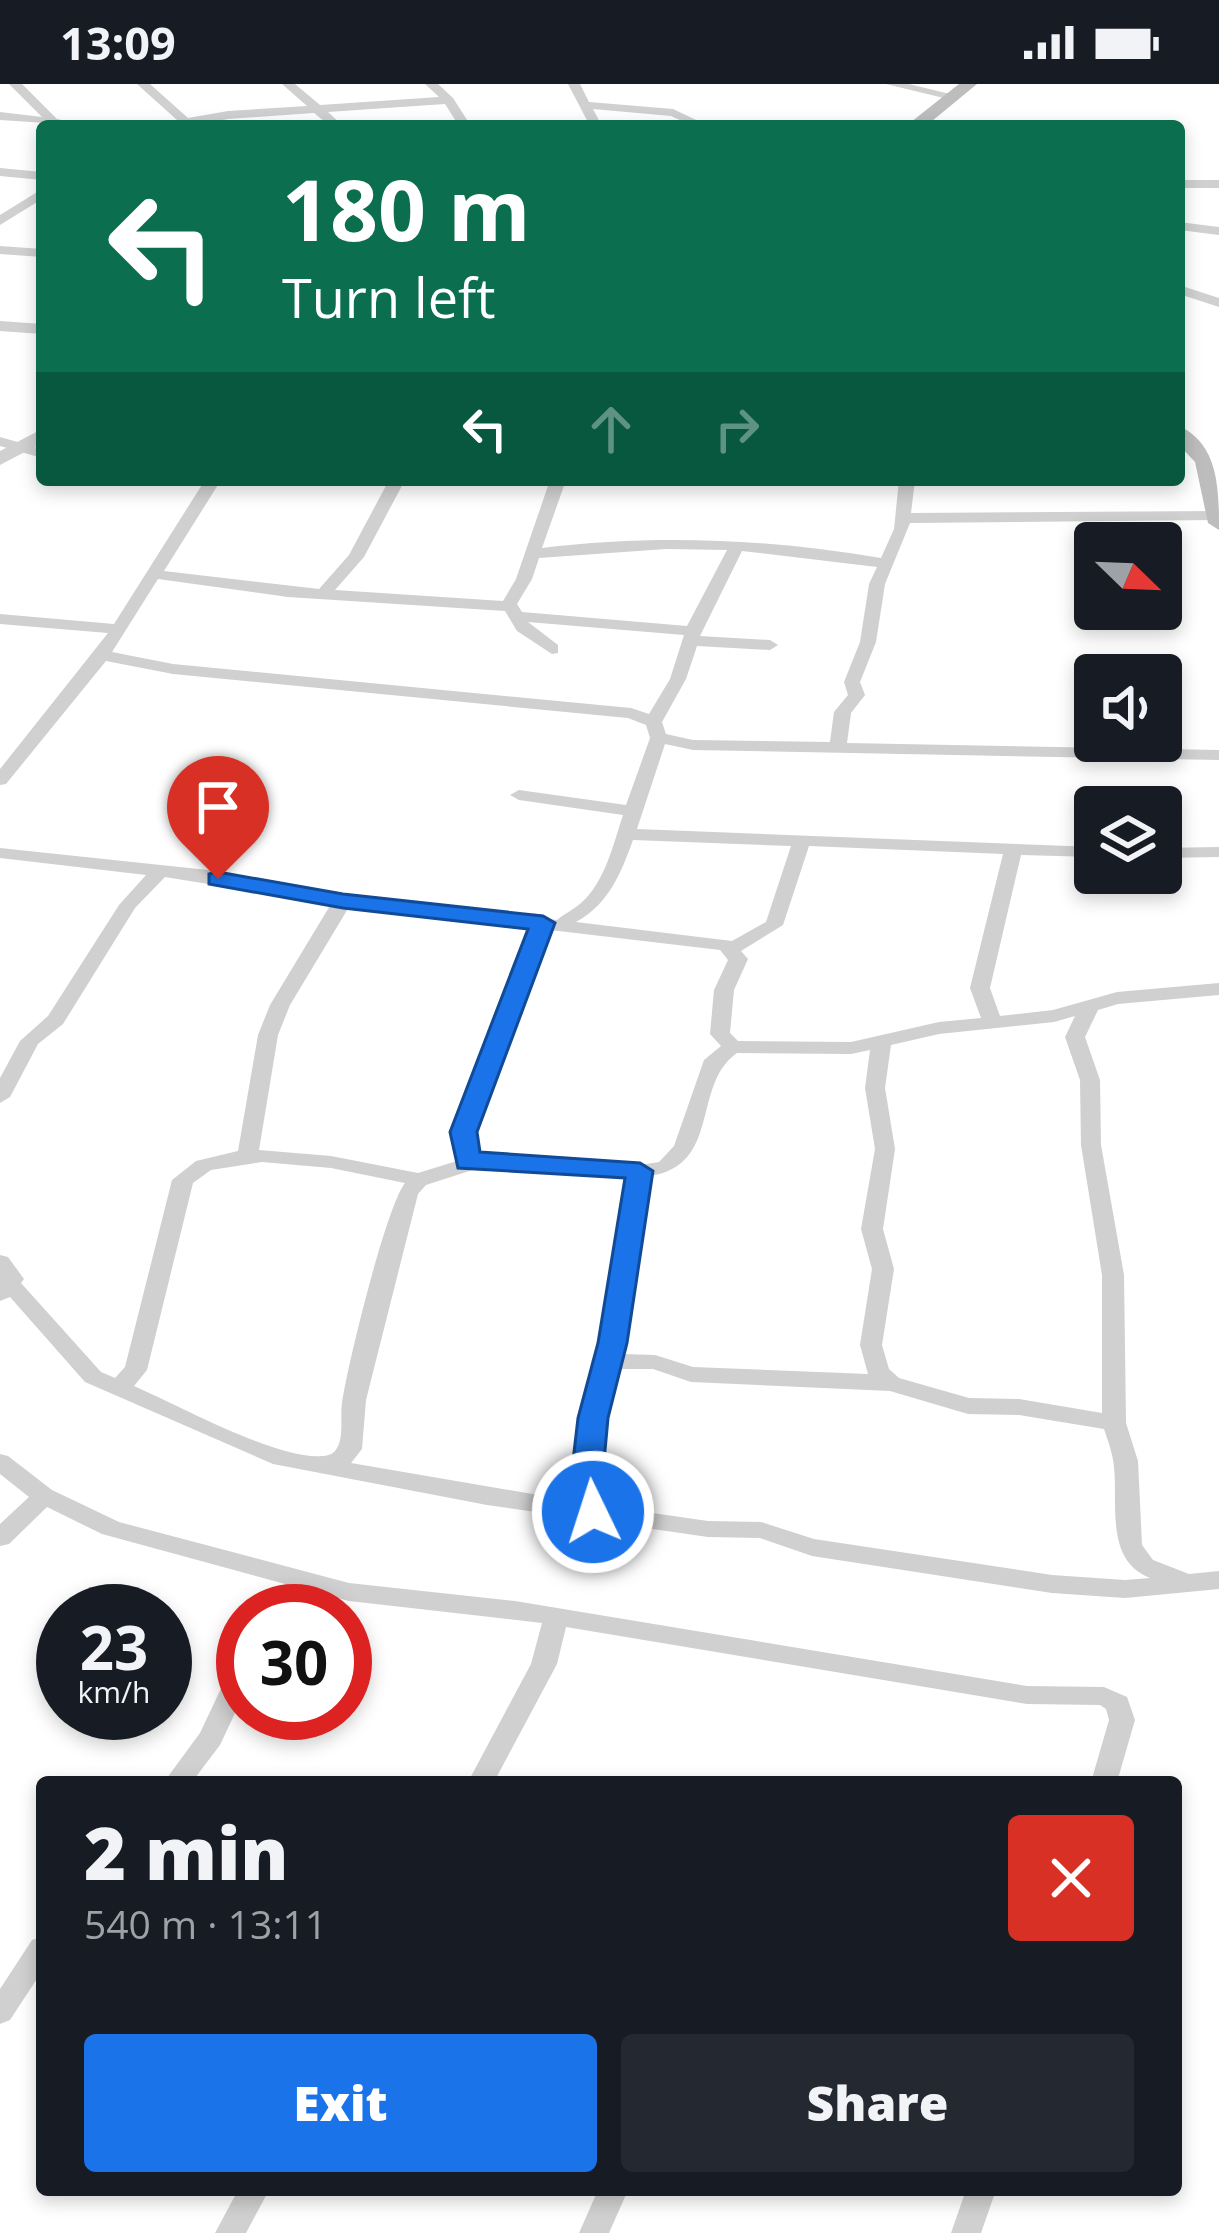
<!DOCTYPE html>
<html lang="en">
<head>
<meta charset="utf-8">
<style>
  :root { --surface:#171b24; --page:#242831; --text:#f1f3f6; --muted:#9ea1a6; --accent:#1a73e8 }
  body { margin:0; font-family:"Open Sans",sans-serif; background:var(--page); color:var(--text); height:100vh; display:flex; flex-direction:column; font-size:45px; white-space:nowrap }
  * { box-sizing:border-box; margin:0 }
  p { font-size:39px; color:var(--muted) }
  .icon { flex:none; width:66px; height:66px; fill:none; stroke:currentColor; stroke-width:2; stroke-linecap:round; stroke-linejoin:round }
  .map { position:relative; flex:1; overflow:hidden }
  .side { position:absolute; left:36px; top:1692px; width:1146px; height:420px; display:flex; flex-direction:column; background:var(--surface); border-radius:12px; box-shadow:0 6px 18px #0003 }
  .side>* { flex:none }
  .guide { position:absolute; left:36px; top:36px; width:1149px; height:366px; border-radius:12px; box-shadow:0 6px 18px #0003; background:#0b6e4f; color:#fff; overflow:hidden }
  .needle { width:78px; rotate:113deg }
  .buttons { position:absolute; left:1074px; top:438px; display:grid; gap:24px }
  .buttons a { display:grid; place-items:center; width:108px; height:108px; border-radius:12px; background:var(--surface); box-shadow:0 6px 18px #0003; font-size:60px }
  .speed { position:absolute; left:36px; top:1500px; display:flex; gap:24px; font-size:60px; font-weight:700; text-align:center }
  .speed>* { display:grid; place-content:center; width:156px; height:156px; border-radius:50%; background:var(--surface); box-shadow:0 6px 18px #0003; line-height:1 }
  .speed small { font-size:30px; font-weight:400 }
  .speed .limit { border:18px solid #d22; background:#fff; color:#111 }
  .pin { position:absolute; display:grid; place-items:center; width:102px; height:102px; color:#fff; margin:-123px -51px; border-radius:50% 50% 50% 0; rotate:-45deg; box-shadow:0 0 12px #0007 }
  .pin .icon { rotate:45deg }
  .me { position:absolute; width:132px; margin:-66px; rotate:356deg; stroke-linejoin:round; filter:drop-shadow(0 0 9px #0008) }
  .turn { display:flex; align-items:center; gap:42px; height:252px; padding:0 48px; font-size:54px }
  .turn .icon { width:156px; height:156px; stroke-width:2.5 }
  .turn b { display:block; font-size:84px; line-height:102px }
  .lanes { display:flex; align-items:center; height:114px; padding:0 48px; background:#0003; justify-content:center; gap:60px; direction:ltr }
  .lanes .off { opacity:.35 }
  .round { display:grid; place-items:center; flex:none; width:126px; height:126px; border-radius:12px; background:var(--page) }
  .overview { display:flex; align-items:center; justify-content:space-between; height:204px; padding:0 48px }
  h1 { font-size:72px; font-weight:800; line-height:90px }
  .button { display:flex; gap:24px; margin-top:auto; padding:24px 48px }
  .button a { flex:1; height:138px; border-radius:12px; background:var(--accent); color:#fff; font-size:48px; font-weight:800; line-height:138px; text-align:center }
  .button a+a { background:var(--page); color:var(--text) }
  .status { display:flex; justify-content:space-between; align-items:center; height:84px; padding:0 60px; background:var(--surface); direction:ltr }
  .status svg { height:33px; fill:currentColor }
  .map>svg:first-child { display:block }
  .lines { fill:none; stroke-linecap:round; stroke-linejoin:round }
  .minor { fill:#d0d0d0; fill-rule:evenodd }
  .tertiary { fill:#d0d0d0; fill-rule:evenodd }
  .secondary { fill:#bdbdbd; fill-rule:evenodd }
  .route { fill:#1a73e8; stroke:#114b97; stroke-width:3 }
</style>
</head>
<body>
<div class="status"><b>13:09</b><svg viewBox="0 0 49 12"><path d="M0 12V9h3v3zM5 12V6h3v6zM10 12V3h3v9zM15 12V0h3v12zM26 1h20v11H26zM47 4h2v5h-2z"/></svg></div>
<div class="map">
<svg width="1219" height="2149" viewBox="0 0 1219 2149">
  <rect width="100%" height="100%" fill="#fff"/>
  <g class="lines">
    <!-- minor -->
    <g class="minor">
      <path d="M 9,0 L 22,0 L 57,35 L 92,42 L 0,36 L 0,28 L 42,33 Z"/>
      <path d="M 137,0 L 150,0 L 188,34 L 228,27 L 307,22 L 282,0 L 295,0 L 320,21 L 439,13 L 425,0 L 438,0 L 453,14 L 471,42 L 459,42 L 445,20 L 328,28 L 343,42 L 330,42 L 314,29 L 228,35 L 196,42 L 159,42 L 177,36 Z"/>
      <path d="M 568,0 L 580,0 L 589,18 L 673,25 L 709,42 L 693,42 L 671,32 L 593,25 L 602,42 L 590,42 Z"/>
      <path d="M 886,0 L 909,0 L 958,12 L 952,16 Z"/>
      <path d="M 0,84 L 42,88 L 42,96 L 0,92 Z"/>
      <rect x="1179" y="96" width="40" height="8"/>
      <path d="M 42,105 L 42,115 L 0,141 L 0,131 Z"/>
      <path d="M 1179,138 L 1219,143 L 1219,151 L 1179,146 Z"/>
      <path d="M 0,162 L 42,165 L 42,173 L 0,170 Z"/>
      <path d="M 1179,201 L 1219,214 L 1219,223 L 1179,210 Z"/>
      <path d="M 0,353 L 42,365 L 42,374 L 0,362 Z"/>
      <path d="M 205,396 L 221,396 L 164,487 L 319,505 L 349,471 L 389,396 L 405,396 L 364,473 L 335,506 L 503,517 L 516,495 L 550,396 L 566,396 L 542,464 C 656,450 768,455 881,474 L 894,445 L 899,396 L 915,396 L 911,429 L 1219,427 L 1217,436 L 910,439 L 885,500 L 876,558 L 860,598 L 865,611 L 851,629 L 847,659 L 1219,666 L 1219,676 L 693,666 L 665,660 L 637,745 L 1095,763 L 1095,773 L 1021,771 L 990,904 L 1000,932 L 1053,926 L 1117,908 L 1219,899 L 1219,911 L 1118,920 L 1098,926 L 1085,953 L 1100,996 L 1101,1061 L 1124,1191 L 1126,1339 L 1138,1377 L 1142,1461 L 1153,1476 L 1189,1490 L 1219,1487 L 1219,1505 L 1125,1514 L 1052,1509 L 812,1472 L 760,1454 L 708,1453 L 487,1421 L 273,1380 L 85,1298 L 10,1213 L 0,1217 L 0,1171 L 8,1173 L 24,1195 L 21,1199 L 101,1288 L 115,1294 L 125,1283 L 172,1096 L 196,1077 L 238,1067 L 258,951 L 270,921 L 331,820 L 165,793 L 135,824 L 63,940 L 38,960 L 10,1013 L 0,1019 L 0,994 L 20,957 L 48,932 L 119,821 L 146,791 L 0,774 L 0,764 L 208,786 L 343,811 L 557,836 C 564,830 573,826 581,819 C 605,798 613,761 623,731 L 519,716 L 510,711 L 519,706 L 626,721 L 650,654 L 646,641 L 628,634 L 173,590 L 106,577 L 6,700 L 0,701 L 0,685 L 108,549 L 0,540 L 0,530 L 114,540 ZM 666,465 L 727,466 L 687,542 L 522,528 L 517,520 L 532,495 L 539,474 ZM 742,467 L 877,483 L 869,500 L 860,558 L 844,598 L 848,611 L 834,628 L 830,658 L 693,656 L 666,650 L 662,638 L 686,595 L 697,562 L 770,566 L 778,561 L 770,556 L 700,552 ZM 158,495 L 288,513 L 505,527 L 517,547 L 552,570 L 558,569 L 558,561 L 528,538 L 684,551 L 670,595 L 649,630 L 631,624 L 173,580 L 112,568 ZM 633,756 L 791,762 L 766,838 L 732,857 L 576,838 C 609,820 621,789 633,756 ZM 809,762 L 1003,770 L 970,904 L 981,934 L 939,938 L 851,958 L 738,957 L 730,949 L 734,906 L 748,875 L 741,867 L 783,841 ZM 349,823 L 531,844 L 460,1025 L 453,1048 L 457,1077 L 418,1089 L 331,1072 L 259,1066 L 278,951 L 290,921 ZM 550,846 L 720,866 L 728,876 L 714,906 L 710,950 L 721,962 L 704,976 L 674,1062 L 659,1078 L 640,1081 L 490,1068 L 477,1071 L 473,1048 L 480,1025 ZM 1075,932 L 1065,953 L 1080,996 L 1081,1061 L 1102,1191 L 1102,1329 L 1019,1315 L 969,1314 L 899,1294 L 889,1285 L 882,1261 L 894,1185 L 883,1145 L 895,1065 L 885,1004 L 891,961 L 939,950 L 1054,938 ZM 870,966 L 865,1004 L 875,1065 L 861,1145 L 872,1185 L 860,1261 L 868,1290 L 693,1283 L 655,1271 L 622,1270 L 650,1092 C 722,1081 691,1001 737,969 L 851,970 ZM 262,1078 L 331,1084 L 405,1099 C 386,1123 347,1283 342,1319 C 340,1332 344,1353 337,1364 C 334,1370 328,1372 322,1372 C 277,1376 178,1321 134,1302 L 147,1286 L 193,1099 L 211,1086 ZM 491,1080 L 628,1092 L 601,1263 L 578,1365 L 579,1418 L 351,1379 L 362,1365 L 366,1316 L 418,1110 L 426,1101 ZM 619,1285 L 653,1285 L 691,1298 L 890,1307 L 968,1330 L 1019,1331 L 1104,1345 C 1108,1357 1113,1370 1114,1383 C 1118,1422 1105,1476 1150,1494 L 1125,1496 L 1052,1491 L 814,1455 L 761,1438 L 708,1437 L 604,1422 L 601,1365 Z"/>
      <path d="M 1219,763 L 1219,773 L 1161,774 L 1161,764 Z"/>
      <path d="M 0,1370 L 8,1372 L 52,1406 L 119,1438 L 349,1499 L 515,1517 L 1027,1602 L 1104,1603 L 1127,1613 L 1135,1636 L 1117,1698 L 1091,1698 L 1109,1636 L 1106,1625 L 1100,1621 L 1027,1620 L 566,1543 L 557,1580 L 494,1698 L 468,1698 L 531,1580 L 542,1539 L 349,1517 L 307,1506 L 291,1527 L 266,1527 L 285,1500 L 102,1450 L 47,1423 L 9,1460 L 0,1462 L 0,1440 L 29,1413 L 0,1390 Z"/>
      <path d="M 243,1575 L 243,1612 L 220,1661 L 192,1698 L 164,1698 L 200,1649 L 234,1577 Z"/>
      <path d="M 42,1853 L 42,1887 L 10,1936 L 0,1940 L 0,1905 L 32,1856 Z"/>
      <path d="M 238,2106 L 269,2106 L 246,2149 L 215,2149 Z"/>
      <path d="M 598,2106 L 628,2106 L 609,2149 L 579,2149 Z"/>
      <path d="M 966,2106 L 996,2106 L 981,2149 L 951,2149 Z"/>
    </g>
    <!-- tertiary -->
    <g class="tertiary">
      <path d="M 0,237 L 42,240 L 42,250 L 0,247 Z"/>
      <path d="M 42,345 L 42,359 L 0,381 L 0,367 Z"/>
    </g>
    <!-- secondary -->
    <g class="secondary">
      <path d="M 959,0 L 977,0 L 926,42 L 906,42 Z"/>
      <path d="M 1179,342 C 1219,360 1219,406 1219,446 L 1208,439 L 1195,378 L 1179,361 Z"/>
    </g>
  </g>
  <!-- route -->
  <path class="route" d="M 218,788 L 343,810 L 543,832 L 555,839 L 477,1048 L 480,1068 L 640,1079 L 653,1087 L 627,1259 L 608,1334 L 604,1377 L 609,1428 L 604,1435 L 582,1435 L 573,1377 L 578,1334 L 598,1259 L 625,1094 L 458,1084 L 450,1048 L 528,845 L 343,824 L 209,800 L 209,790 Z"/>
</svg>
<div class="buttons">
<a><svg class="needle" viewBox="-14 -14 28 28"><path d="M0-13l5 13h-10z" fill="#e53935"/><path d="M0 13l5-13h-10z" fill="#9ea1a6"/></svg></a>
<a><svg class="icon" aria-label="sound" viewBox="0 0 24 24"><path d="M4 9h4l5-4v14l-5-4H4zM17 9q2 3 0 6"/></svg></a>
<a><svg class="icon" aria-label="layers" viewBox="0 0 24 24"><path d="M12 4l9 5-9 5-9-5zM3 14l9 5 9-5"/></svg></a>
</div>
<div class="speed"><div>23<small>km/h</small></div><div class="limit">30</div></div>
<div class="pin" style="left:218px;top:795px;background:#d93025"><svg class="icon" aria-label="arrive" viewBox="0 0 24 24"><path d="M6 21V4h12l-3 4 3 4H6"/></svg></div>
<svg class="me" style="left:593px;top:1428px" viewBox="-20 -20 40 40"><circle r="17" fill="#1a73e8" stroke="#fff" stroke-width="3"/><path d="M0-11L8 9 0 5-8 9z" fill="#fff"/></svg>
<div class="guide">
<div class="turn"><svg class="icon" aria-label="left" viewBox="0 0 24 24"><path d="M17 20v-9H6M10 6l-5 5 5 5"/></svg><div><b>180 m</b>Turn left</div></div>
<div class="lanes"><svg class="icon" aria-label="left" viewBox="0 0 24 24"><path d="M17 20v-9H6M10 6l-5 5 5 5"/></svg><svg class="icon off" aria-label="ahead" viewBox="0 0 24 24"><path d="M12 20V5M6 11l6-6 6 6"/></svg><svg class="icon off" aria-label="right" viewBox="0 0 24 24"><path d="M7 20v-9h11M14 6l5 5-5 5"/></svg></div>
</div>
<section class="side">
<div class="overview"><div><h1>2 min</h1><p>540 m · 13:11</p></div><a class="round" style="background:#d93025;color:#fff"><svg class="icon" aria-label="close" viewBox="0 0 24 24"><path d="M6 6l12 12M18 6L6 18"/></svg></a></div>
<div class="button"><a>Exit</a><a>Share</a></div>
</section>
</div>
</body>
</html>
